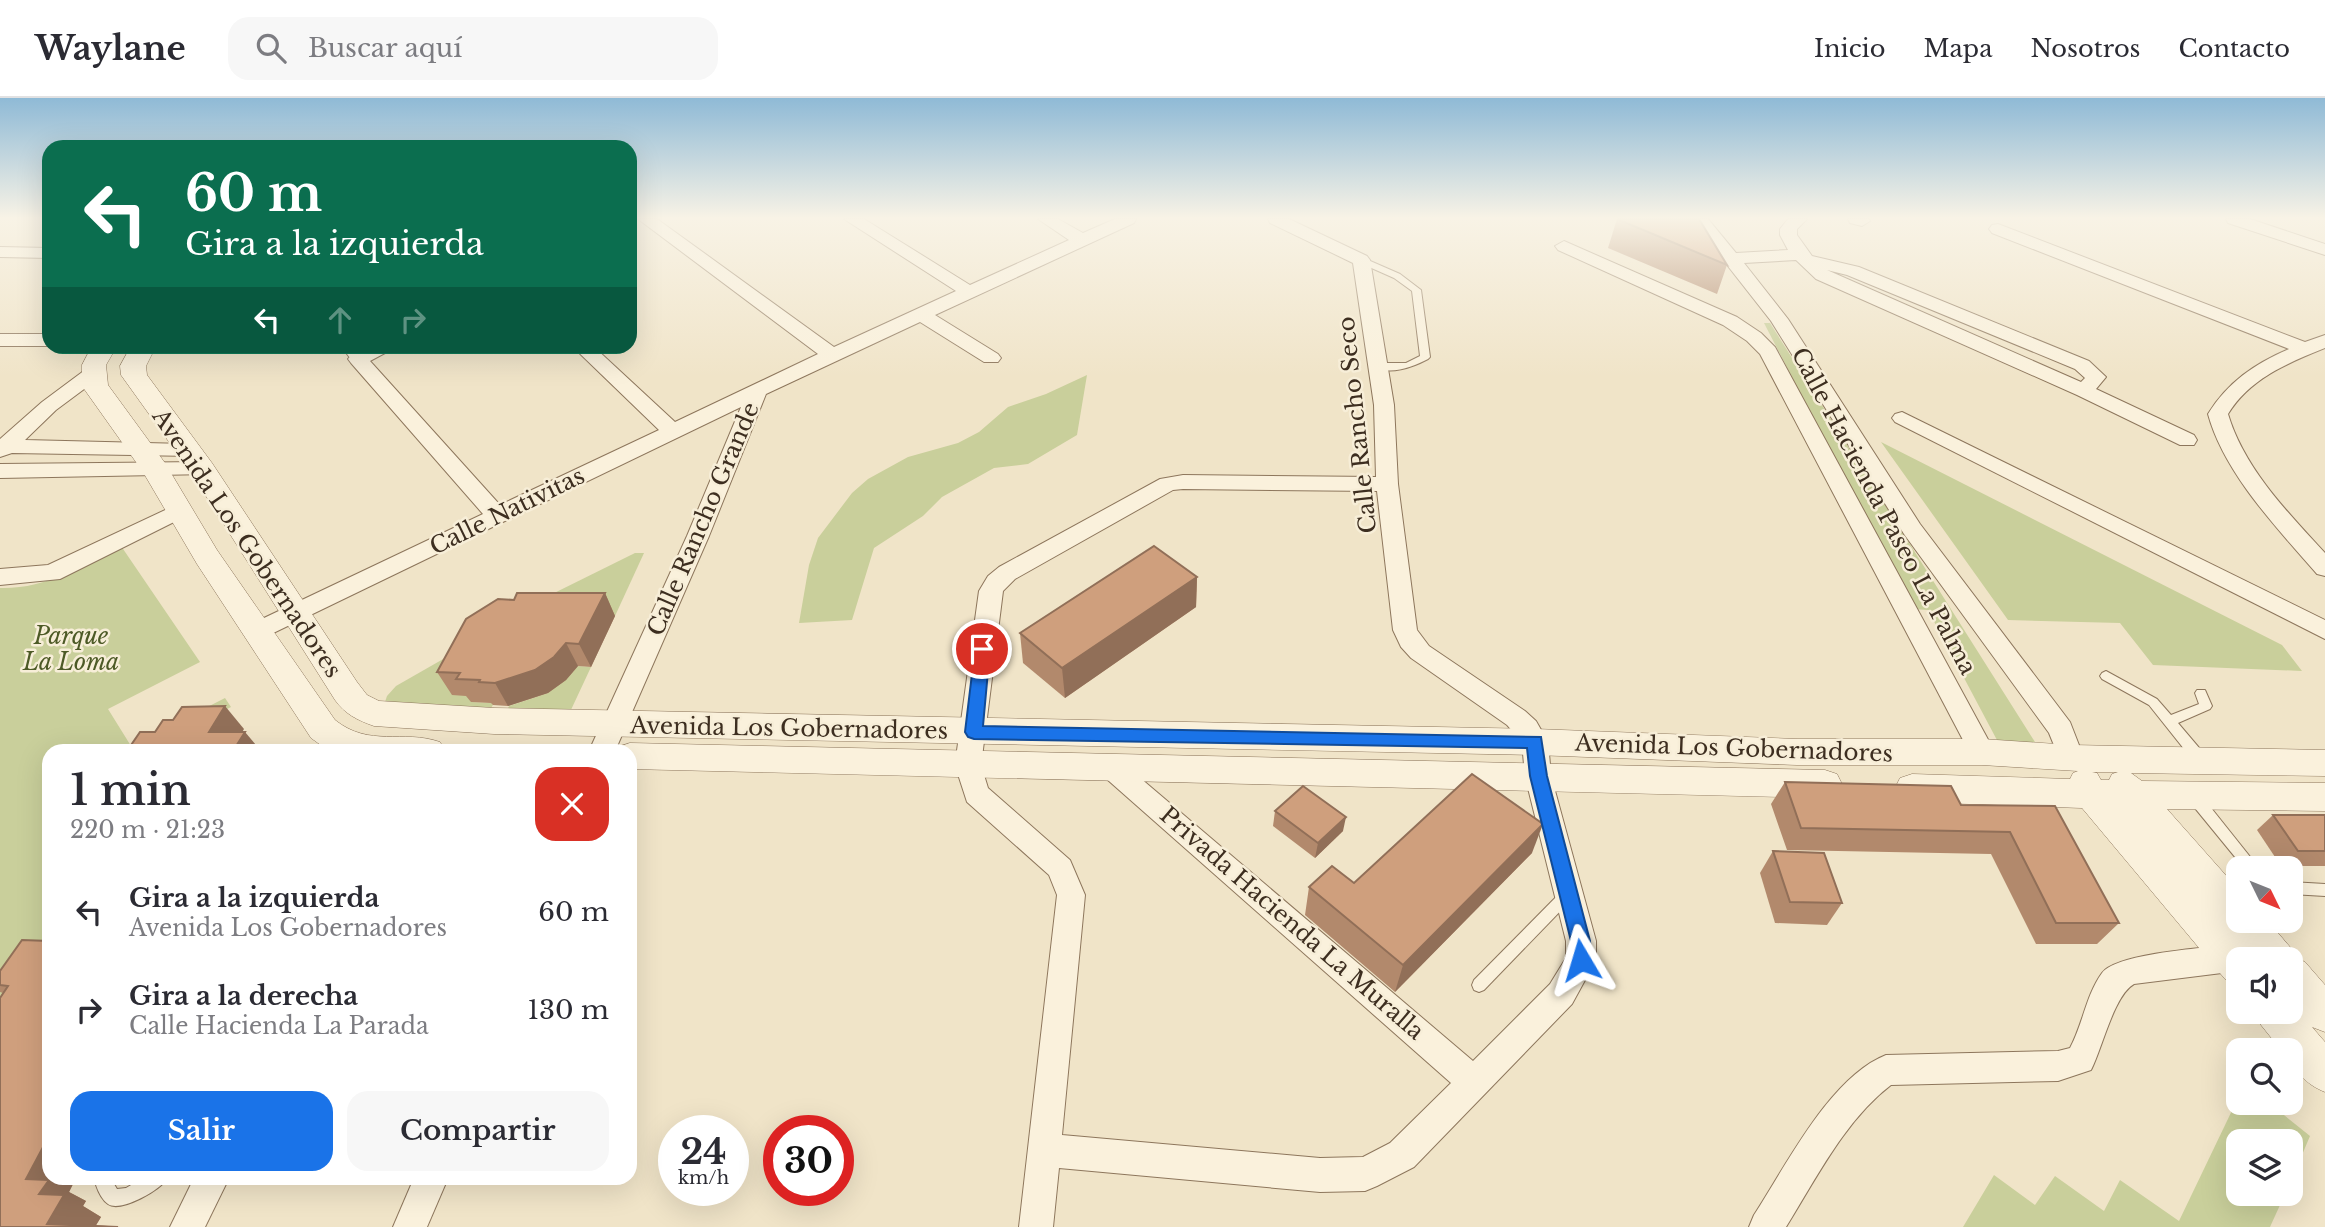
<!DOCTYPE html>
<html lang="es">
<head>
<meta charset="utf-8">
<style>
  :root { --surface:#fff; --page:#f7f7f7; --text:#2b2b33; --muted:#7c7c81; --line:#e1e1e2; --accent:#1a73e8 }
  body { margin:0; font-family:"Libre Baskerville",serif; background:var(--page); color:var(--text); height:100vh; display:flex; flex-direction:column; font-size:26px; white-space:nowrap }
  * { box-sizing:border-box; margin:0 }
  p { font-size:23px; color:var(--muted) }
  .icon { flex:none; width:38px; height:38px; fill:none; stroke:currentColor; stroke-width:2; stroke-linecap:round; stroke-linejoin:round }
  .map { position:relative; flex:1; overflow:hidden }
  .drawer { position:absolute; left:42px; top:646px; width:595px; height:441px; display:flex; flex-direction:column; background:var(--surface); border-radius:21px; box-shadow:0 7px 28px #0002 }
  .drawer>* { flex:none }
  .guide { position:absolute; left:42px; top:42px; width:595px; height:214px; border-radius:21px; box-shadow:0 7px 28px #0002; background:#0b6e4f; color:#fff; overflow:hidden }
  .needle { width:46px; rotate:133deg }
  .fabs { position:absolute; left:2226px; top:758px; display:grid; gap:14px }
  .fabs a { display:grid; place-items:center; width:77px; height:77px; border-radius:14px; background:var(--surface); box-shadow:0 7px 28px #0002; font-size:35px }
  .speed { position:absolute; left:658px; top:1017px; display:flex; gap:14px; font-size:35px; font-weight:700; text-align:center }
  .speed>* { display:grid; place-content:center; width:91px; height:91px; border-radius:50%; background:var(--surface); box-shadow:0 7px 28px #0002; line-height:1 }
  .speed small { font-size:18px; font-weight:400 }
  .speed .limit { border:10px solid #d22; background:#fff; color:#111 }
  .pin { position:absolute; display:grid; place-items:center; width:60px; height:60px; color:#fff; margin:-30px; border:4px solid #fff; border-radius:50%; box-shadow:0 2px 7px #0007 }
  .me { position:absolute; width:77px; margin:-38px; rotate:353deg; stroke-linejoin:round; filter:drop-shadow(0 0 5px #0008) }
  .turn { display:flex; align-items:center; gap:24px; height:147px; padding:0 28px; font-size:32px }
  .turn .icon { width:91px; height:91px; stroke-width:2.5 }
  .turn b { display:block; font-size:49px; line-height:60px }
  .lanes { display:flex; align-items:center; height:66px; padding:0 28px; background:#0003; justify-content:center; gap:35px; direction:ltr }
  .lanes .off { opacity:.35 }
  .round { display:grid; place-items:center; flex:none; width:74px; height:74px; border-radius:21px; background:var(--page) }
  .overview { display:flex; align-items:center; justify-content:space-between; height:119px; padding:0 28px }
  h1 { font-size:42px; font-weight:600; line-height:52px }
  .cta { display:flex; gap:14px; margin-top:auto; padding:14px 28px }
  .cta a { flex:1; height:80px; border-radius:21px; background:var(--accent); color:#fff; font-size:28px; font-weight:600; line-height:80px; text-align:center }
  .cta a+a { background:var(--page); color:var(--text) }
  ul { padding:0; list-style:none }
  li { display:flex; align-items:center; gap:21px; height:98px; padding:0 28px }
  li div { flex:1 }
  li b { display:block; font-size:26px }
  li em { font-style:normal }
  header { display:flex; align-items:center; gap:42px; box-sizing:border-box; height:98px; padding:0 35px; background:var(--surface); border-bottom:2px solid var(--line) }
  header strong { font-size:33px }
  nav { display:flex; gap:38px; margin-inline-start:auto; font-size:24px }
  .search { width:490px; height:63px; background:var(--page); display:flex; align-items:center; gap:18px; box-sizing:border-box; padding:0 24px; border-radius:21px; color:var(--muted); font-size:26px }
  .map>svg:first-child { display:block }
  .green { fill:#c9cf9b }
  .lines { fill:none; stroke-linecap:round; stroke-linejoin:round }
  .service-casing { stroke:#8d765c; stroke-width:2 }
  .pedestrian-casing { stroke:#8d765c; stroke-width:2 }
  .minor-casing { stroke:#8d765c; stroke-width:2 }
  .tertiary-casing { stroke:#8d765c; stroke-width:1 }
  .service { fill:#faf1dc; fill-rule:evenodd }
  .pedestrian { fill:#faf1dc; fill-rule:evenodd }
  .minor { fill:#faf1dc; fill-rule:evenodd }
  .tertiary { fill:#faf1dc; fill-rule:evenodd }
  .wall { fill:#b2896c }
  .shaded-wall { fill:#916f58 }
  .building { fill:#cf9f7d; stroke:#916f58; stroke-width:2 }
  .route { fill:#1a73e8; stroke:#114b97; stroke-width:2 }
  .labels { text-anchor:middle; stroke-width:5; stroke-linejoin:round; paint-order:stroke }
  .street-label { font-size:23px; fill:#3d2e20; stroke:#f7eed8 }
  .park-label { font-size:23px; font-style:italic; fill:#4d5a26; stroke:#f7eed8 }
</style>
</head>
<body>
<header>
<strong>Waylane</strong>
<div class="search"><svg class="icon" aria-label="search" viewBox="0 0 24 24"><circle cx="10" cy="10" r="6"/><path d="M15 15l6 6"/></svg>Buscar aquí</div>
<nav><a>Inicio</a><a>Mapa</a><a>Nosotros</a><a>Contacto</a></nav>
</header>
<div class="map">
<svg width="2325" height="1129" viewBox="0 0 2325 1129">
  <rect width="100%" height="100%" fill="#f0e4c8"/>
  <!-- green -->
  <g class="green">
    <path d="M 1764,225 L 1770,225 L 2035,644 L 1998,644 L 1928,512 L 1912,511 Z"/>
    <path d="M 1087,277 L 1077,337 L 1028,366 L 994,370 L 942,399 L 923,418 L 874,450 L 852,522 L 799,525 L 809,467 L 818,440 L 852,395 L 868,381 L 908,359 L 958,345 L 979,334 L 1008,309 L 1046,296 Z"/>
    <path d="M 1881,344 L 2282,547 L 2302,573 L 2153,567 L 2120,525 L 2008,522 Z"/>
    <path d="M 119,445 L 200,564 L 108,611 L 131,648 L 225,600 L 231,609 L 177,637 L 155,653 L 49,653 L 49,879 L 0,952 L 0,490 C 47,491 80,469 119,445 Z"/>
    <path d="M 635,455 L 644,455 L 615,518 L 532,506 Z"/>
    <path d="M 473,544 L 474,598 L 471,604 L 494,605 L 490,612 L 384,607 L 387,598 L 396,588 Z"/>
    <path d="M 578,568 L 591,569 L 570,614 L 507,613 L 509,608 L 548,595 Z"/>
    <path d="M 2238,1000 L 2238,1004 L 2269,1005 L 2310,1038 L 2291,1083 L 2291,1043 L 2238,1043 L 2238,1096 L 2285,1096 L 2270,1129 L 1963,1129 L 1994,1077 L 2035,1107 L 2055,1078 L 2104,1113 L 2120,1082 L 2179,1123 Z"/>
  </g>
  <g class="lines">
    <defs>
      <g id="service">
        <path d="M 1361,159 L 1400,176 L 1421,192 L 1430,259 L 1428,261 C 1413,269 1389,278 1373,268 L 1378,265 L 1406,265 L 1420,258 L 1412,193 L 1394,180 L 1358,164 L 1358,160 Z"/>
        <path d="M 2106,573 L 2157,601 L 2171,617 L 2199,606 L 2195,595 L 2197,592 L 2205,592 L 2212,608 L 2210,611 L 2178,625 L 2206,658 L 2208,662 L 2206,666 L 2196,666 L 2149,607 L 2102,581 L 2100,578 L 2102,575 Z"/>
        <path d="M 2195,695 L 2200,696 L 2259,770 L 2244,770 L 2190,704 L 2188,700 L 2190,696 Z"/>
        <path d="M 2291,784 L 2325,786 L 2325,798 L 2291,796 Z"/>
        <path d="M 1567,791 L 1572,793 L 1574,797 L 1572,801 L 1484,892 L 1479,894 L 1474,892 L 1472,887 L 1474,882 L 1562,793 Z"/>
        <path d="M 99,1080 L 116,1080 L 114,1086 L 117,1091 L 126,1090 L 143,1080 L 167,1080 C 163,1091 120,1115 108,1106 C 102,1102 98,1093 96,1087 Z"/>
      </g>
      <path id="pedestrian" d="M 341,248 L 356,248 L 366,261 L 358,266 L 353,264 Z"/>
      <g id="minor">
        <path d="M 638,121 L 657,121 L 834,249 L 956,193 L 844,121 L 864,121 L 970,187 L 1069,142 L 1038,121 L 1058,121 L 1083,135 L 1115,121 L 1136,121 L 1134,125 L 935,217 L 998,256 L 1001,260 L 998,264 L 984,264 L 920,224 L 766,296 L 709,438 L 615,653 L 589,653 L 687,438 L 741,309 L 265,539 L 257,542 L 249,539 L 245,533 L 249,527 L 483,416 L 351,265 L 348,261 C 360,247 381,248 398,248 L 370,263 L 500,407 L 659,332 L 572,248 L 593,248 L 675,324 L 818,256 Z"/>
        <path d="M 1268,121 L 1289,121 L 1367,158 L 1370,162 L 1394,307 L 1398,386 L 1417,532 L 1429,548 L 1525,613 L 1536,623 L 1548,644 L 1551,678 L 1596,843 L 1596,862 L 1572,906 L 1414,1069 L 1377,1088 L 1365,1093 L 1320,1094 L 1059,1070 L 1053,1129 L 1019,1129 L 1057,797 L 1049,777 L 967,704 L 955,667 L 979,493 L 988,478 L 999,469 L 1160,381 L 1183,377 L 1376,379 L 1374,307 L 1353,165 L 1270,125 ZM 1183,391 L 1377,393 L 1393,532 L 1401,549 L 1411,560 L 1507,627 L 1522,644 L 1525,678 L 1566,843 L 1566,860 L 1550,886 L 1473,963 L 1119,662 L 1110,659 L 1101,662 L 1097,669 L 1101,676 L 1451,985 L 1390,1045 L 1363,1059 L 1320,1060 L 1062,1037 L 1085,797 L 1070,762 L 988,690 L 981,667 L 1003,493 L 1015,481 L 1173,392 Z"/>
        <path d="M 1691,121 L 1708,121 L 1736,155 L 1788,152 L 1780,137 L 1780,131 L 1788,121 L 1807,121 L 1797,131 L 1797,137 L 1812,158 L 1859,169 L 2089,263 L 2106,279 L 2096,291 L 2194,337 L 2197,342 L 2194,347 L 2180,347 L 2077,297 L 1816,181 L 1796,162 L 1744,165 L 1788,221 L 1920,426 L 2070,624 L 2084,660 L 2080,667 L 2071,670 L 2062,667 L 2049,635 L 1904,436 L 1771,223 ZM 1827,172 L 1847,177 L 2075,271 L 2085,280 L 2081,284 Z"/>
        <path d="M 1848,121 L 1869,121 L 1870,123 L 1862,128 L 1850,125 Z"/>
        <path d="M 2226,121 L 2250,121 L 2325,146 L 2325,157 L 2228,125 Z"/>
        <path d="M 1998,126 L 2305,244 L 2325,237 L 2325,250 C 2288,265 2250,280 2228,316 C 2244,370 2288,415 2325,455 L 2325,478 L 2317,476 C 2277,430 2224,375 2208,316 C 2228,284 2254,266 2289,251 L 1992,135 L 1989,131 L 1992,127 Z"/>
        <path d="M 1564,143 L 1737,219 L 1761,235 L 1775,249 L 1991,647 L 1995,654 L 1991,661 L 1982,664 L 1973,661 L 1760,256 L 1747,243 L 1723,227 L 1558,152 L 1555,148 Z"/>
        <path d="M 0,149 L 49,150 L 49,160 L 0,159 Z"/>
        <rect x="0" y="236" width="49" height="12"/>
        <path d="M 92,270 L 102,276 L 99,280 L 56,312 L 25,342 L 186,346 L 193,348 L 196,353 L 193,358 L 12,355 L 0,359 L 0,341 L 42,304 L 85,272 Z"/>
        <path d="M 1902,314 L 2325,522 L 2325,541 L 1895,324 L 1892,320 L 1895,316 Z"/>
        <path d="M 202,364 L 209,366 L 213,371 L 209,376 L 0,380 L 0,366 Z"/>
        <path d="M 178,406 L 186,408 L 189,413 L 186,418 L 60,481 L 0,487 L 0,471 L 48,467 Z"/>
        <path d="M 2244,846 L 2254,850 L 2259,859 L 2238,861 L 2238,873 L 2134,886 C 2114,897 2102,951 2091,972 L 2058,983 L 1891,987 C 1845,1022 1816,1081 1786,1129 L 1749,1129 L 1754,1117 C 1786,1068 1830,979 1886,957 L 2058,953 L 2070,950 C 2083,926 2086,897 2102,875 C 2118,854 2216,849 2244,846 Z"/>
        <path d="M 194,1080 L 229,1080 L 205,1129 L 170,1129 Z"/>
        <path d="M 414,1080 L 448,1080 L 427,1129 L 393,1129 Z"/>
      </g>
      <g id="tertiary">
        <path d="M 92,248 L 117,248 L 106,267 L 108,287 L 165,365 L 217,452 L 335,622 C 370,650 402,631 440,644 L 445,653 L 329,653 L 311,640 L 197,466 L 143,374 L 82,288 L 82,267 Z"/>
        <path d="M 131,248 L 156,248 L 146,268 L 147,277 L 212,365 L 357,584 L 367,597 L 379,603 L 494,610 L 1535,631 L 1797,641 L 1982,641 L 2071,647 L 2325,652 L 2325,678 L 2131,675 L 2142,683 L 2325,685 L 2325,713 L 2167,711 L 2238,791 L 2238,822 L 2267,822 L 2290,849 L 2296,860 L 2305,864 L 2325,887 L 2325,934 L 2312,929 L 2325,944 L 2325,994 C 2307,987 2291,972 2291,952 L 2281,952 L 2261,927 L 2255,914 L 2291,914 L 2291,861 L 2238,861 L 2238,886 L 2225,881 L 2082,710 L 1912,704 L 1900,700 L 1895,690 L 1900,680 L 1912,676 L 2070,681 L 2073,675 L 2078,673 L 1982,667 L 1797,667 L 1535,657 L 494,636 L 374,628 C 357,622 345,616 335,602 L 192,376 L 121,277 L 120,268 ZM 2092,674 L 2118,674 L 2112,676 L 2109,682 L 2101,682 L 2097,675 Z"/>
        <path d="M 630,645 L 1825,672 L 1837,676 L 1842,686 L 1837,696 L 1825,700 L 630,671 L 630,653 L 616,653 L 618,649 Z"/>
      </g>
    </defs>
    <!-- service casing -->
    <use href="#service" class="service-casing"/>
    <!-- pedestrian casing -->
    <use href="#pedestrian" class="pedestrian-casing"/>
    <!-- minor casing -->
    <use href="#minor" class="minor-casing"/>
    <!-- tertiary casing -->
    <use href="#tertiary" class="tertiary-casing"/>
    <!-- service -->
    <use href="#service" class="service"/>
    <!-- pedestrian -->
    <use href="#pedestrian" class="pedestrian"/>
    <!-- minor -->
    <use href="#minor" class="minor"/>
    <!-- tertiary -->
    <use href="#tertiary" class="tertiary"/>
  </g>
  <!-- wall -->
  <g class="wall">
    <path d="M 1617,121 L 1727,167 L 1717,196 L 1608,150 Z"/>
    <path d="M 1197,479 L 1196,509 L 1065,600 L 1023,565 L 1020,535 Z"/>
    <path d="M 605,495 L 615,518 L 591,569 L 578,568 L 566,582 L 548,595 L 508,608 L 493,607 L 491,605 L 471,604 L 466,598 L 452,597 L 437,574 Z"/>
    <path d="M 1785,684 L 1961,707 L 2055,708 L 2119,825 L 2097,846 L 2036,846 L 1991,756 L 1787,752 L 1771,706 Z"/>
    <path d="M 1275,713 L 1343,733 L 1315,760 L 1273,728 Z"/>
    <path d="M 2273,717 L 2325,717 L 2325,768 L 2281,768 L 2257,732 Z"/>
    <path d="M 1773,753 L 1842,805 L 1827,827 L 1775,825 L 1760,775 Z"/>
    <path d="M 1532,755 L 1395,894 L 1305,817 L 1309,789 L 1354,785 Z"/>
    <path d="M 49,843 L 49,1080 L 76,1080 L 69,1094 L 86,1103 L 83,1108 L 101,1119 L 96,1127 L 120,1129 L 0,1129 L 3,895 L 0,894 L 0,873 Z"/>
  </g>
  <!-- shaded-wall -->
  <g class="shaded-wall">
    <path d="M 1197,479 L 1196,509 L 1065,600 L 1062,570 Z"/>
    <path d="M 605,495 L 615,518 L 591,569 L 579,546 Z"/>
    <path d="M 566,545 L 578,568 L 566,582 L 548,595 L 508,608 L 495,585 Z"/>
    <path d="M 225,608 L 244,631 L 231,653 L 209,634 Z"/>
    <path d="M 245,634 L 261,653 L 233,653 Z"/>
    <path d="M 1346,719 L 1343,733 L 1315,760 L 1318,745 Z"/>
    <path d="M 1543,726 L 1532,755 L 1395,894 L 1403,867 Z"/>
    <path d="M 49,1038 L 49,1080 L 76,1080 L 69,1094 L 86,1103 L 83,1108 L 101,1119 L 95,1129 L 47,1126 L 39,1096 L 26,1081 Z"/>
  </g>
  <!-- building -->
  <g class="building">
    <path d="M 1617,121 L 1699,121 L 1727,167 Z"/>
    <path d="M 1154,448 L 1197,479 L 1062,570 L 1020,535 Z"/>
    <path d="M 517,495 L 605,495 L 579,546 L 566,545 L 554,559 L 535,572 L 495,585 L 479,584 L 480,582 L 456,581 L 460,575 L 437,574 L 466,521 L 498,501 L 514,502 Z"/>
    <path d="M 225,608 L 209,634 L 245,634 L 233,653 L 127,653 L 140,634 L 155,634 L 163,622 L 173,622 L 182,609 Z"/>
    <path d="M 1472,676 L 1543,726 L 1403,867 L 1309,789 L 1332,768 L 1354,785 Z"/>
    <path d="M 1785,684 L 1951,688 L 1961,707 L 2055,708 L 2119,825 L 2056,825 L 2010,734 L 1801,730 Z"/>
    <path d="M 1303,688 L 1346,719 L 1318,745 L 1275,713 Z"/>
    <path d="M 2273,717 L 2325,717 L 2325,753 L 2298,753 Z"/>
    <path d="M 1773,753 L 1824,755 L 1842,805 L 1790,804 Z"/>
    <path d="M 22,842 L 49,843 L 49,1038 L 26,1081 L 49,1082 L 39,1096 L 64,1097 L 47,1126 L 118,1129 L 0,1129 L 0,900 L 8,888 L 0,887 L 0,873 Z"/>
  </g>
  <!-- sky -->
  <linearGradient id="sky" x2="0" y2="1"><stop stop-color="#8fbad6"/><stop offset="0.43" stop-color="#f8f3e6"/><stop offset="1" stop-color="#f8f3e6" stop-opacity="0"/></linearGradient>
  <rect width="2325" height="279" fill="url(#sky)"/>
  <!-- route -->
  <path class="route" d="M 982,545 L 990,551 L 983,628 L 1541,639 L 1547,678 L 1590,843 L 1591,862 L 1588,868 L 1581,870 L 1575,868 L 1571,843 L 1530,678 L 1527,650 L 974,641 L 968,639 L 965,634 L 975,551 Z"/>
  <g class="labels">
    <!-- street labels -->
    <g class="street-label">
      <text transform="translate(1357 327) rotate(-96)" y="8">Calle Rancho Seco</text>
      <text transform="translate(507 413) rotate(-26)" y="8">Calle Nativitas</text>
      <text transform="translate(1884 413) rotate(62)" y="8">Calle Hacienda Paseo La Palma</text>
      <text transform="translate(703 421) rotate(-67)" y="8">Calle Rancho Grande</text>
      <text transform="translate(247 445) rotate(56)" y="8">Avenida Los Gobernadores</text>
      <text transform="translate(789 630) rotate(1)" y="8">Avenida Los Gobernadores</text>
      <text transform="translate(1734 650) rotate(2)" y="8">Avenida Los Gobernadores</text>
      <text transform="translate(1292 825) rotate(41)" y="8">Privada Hacienda La Muralla</text>
    </g>
    <!-- park labels -->
    <g class="park-label">
      <text x="71" y="546">Parque<tspan x="71" dy="26">La Loma</tspan></text>
    </g>
  </g>
</svg>
<div class="fabs">
<a><svg class="needle" viewBox="-14 -14 28 28"><path d="M0-13l5 13h-10z" fill="#e53935"/><path d="M0 13l5-13h-10z" fill="#7c7c81"/></svg></a>
<a><svg class="icon" aria-label="sound" viewBox="0 0 24 24"><path d="M4 9h4l5-4v14l-5-4H4zM17 9q2 3 0 6"/></svg></a>
<a><svg class="icon" aria-label="search" viewBox="0 0 24 24"><circle cx="10" cy="10" r="6"/><path d="M15 15l6 6"/></svg></a>
<a><svg class="icon" aria-label="layers" viewBox="0 0 24 24"><path d="M12 4l9 5-9 5-9-5zM3 14l9 5 9-5"/></svg></a>
</div>
<div class="speed"><div>24<small>km/h</small></div><div class="limit">30</div></div>
<div class="pin" style="left:982px;top:551px;background:#d93025"><svg class="icon" aria-label="arrive" viewBox="0 0 24 24"><path d="M6 21V4h12l-3 4 3 4H6"/></svg></div>
<svg class="me" style="left:1581px;top:862px" viewBox="-20 -20 40 40"><path d="M0-17L14 15 0 8-14 15z" fill="#1a73e8" stroke="#fff" stroke-width="4"/></svg>
<div class="guide">
<div class="turn"><svg class="icon" aria-label="left" viewBox="0 0 24 24"><path d="M17 20v-9H6M10 6l-5 5 5 5"/></svg><div><b>60 m</b>Gira a la izquierda</div></div>
<div class="lanes"><svg class="icon" aria-label="left" viewBox="0 0 24 24"><path d="M17 20v-9H6M10 6l-5 5 5 5"/></svg><svg class="icon off" aria-label="ahead" viewBox="0 0 24 24"><path d="M12 20V5M6 11l6-6 6 6"/></svg><svg class="icon off" aria-label="right" viewBox="0 0 24 24"><path d="M7 20v-9h11M14 6l5 5-5 5"/></svg></div>
</div>
<section class="drawer">
<div class="overview"><div><h1>1 min</h1><p>220 m · 21:23</p></div><a class="round" style="background:#d93025;color:#fff"><svg class="icon" aria-label="close" viewBox="0 0 24 24"><path d="M6 6l12 12M18 6L6 18"/></svg></a></div>
<ul>
<li><svg class="icon" aria-label="left" viewBox="0 0 24 24"><path d="M17 20v-9H6M10 6l-5 5 5 5"/></svg><div><b>Gira a la izquierda</b><p>Avenida Los Gobernadores</p></div><em>60 m</em></li>
<li><svg class="icon" aria-label="right" viewBox="0 0 24 24"><path d="M7 20v-9h11M14 6l5 5-5 5"/></svg><div><b>Gira a la derecha</b><p>Calle Hacienda La Parada</p></div><em>130 m</em></li>
</ul>
<div class="cta"><a>Salir</a><a>Compartir</a></div>
</section>
</div>
</body>
</html>
